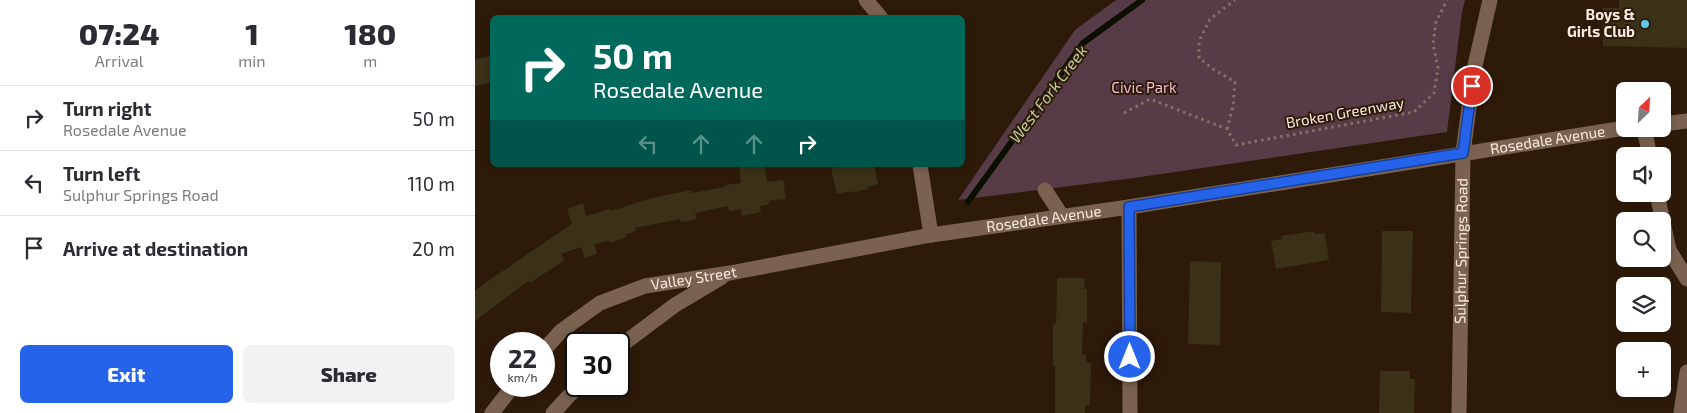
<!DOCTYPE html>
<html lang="en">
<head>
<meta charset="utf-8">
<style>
  :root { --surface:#fff; --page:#f2f2f3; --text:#2b2b33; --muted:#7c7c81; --line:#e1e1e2; --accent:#2563eb }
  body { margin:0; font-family:"Exo 2",sans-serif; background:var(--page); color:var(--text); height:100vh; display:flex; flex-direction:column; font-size:19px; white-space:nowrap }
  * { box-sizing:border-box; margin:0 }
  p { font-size:16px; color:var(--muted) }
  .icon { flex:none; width:28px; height:28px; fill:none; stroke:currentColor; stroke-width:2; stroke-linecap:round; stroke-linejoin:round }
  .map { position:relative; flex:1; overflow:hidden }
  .side { display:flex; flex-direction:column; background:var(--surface); width:475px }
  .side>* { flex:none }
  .guide { position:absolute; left:15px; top:15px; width:475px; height:152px; border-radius:8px; box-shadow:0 2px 8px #0003; background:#00695c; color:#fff; overflow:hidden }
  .needle { width:32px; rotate:25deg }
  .tools { position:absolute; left:1141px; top:82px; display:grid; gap:10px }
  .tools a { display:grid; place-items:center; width:55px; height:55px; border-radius:8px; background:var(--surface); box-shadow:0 2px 8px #0003; font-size:25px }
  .speed { position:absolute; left:15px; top:332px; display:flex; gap:10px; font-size:25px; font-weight:700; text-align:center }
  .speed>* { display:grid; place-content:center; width:65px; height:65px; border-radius:50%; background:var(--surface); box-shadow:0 2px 8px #0003; line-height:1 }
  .speed small { font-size:12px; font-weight:400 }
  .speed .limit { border:2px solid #111; border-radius:8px; background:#fff; color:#111 }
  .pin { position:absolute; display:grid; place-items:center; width:42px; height:42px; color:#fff; margin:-21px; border:2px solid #fff; border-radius:50%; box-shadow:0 1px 5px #0007 }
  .me { position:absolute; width:55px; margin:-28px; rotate:0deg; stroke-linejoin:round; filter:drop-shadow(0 0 4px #0008) }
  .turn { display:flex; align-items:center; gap:18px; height:105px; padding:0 20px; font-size:22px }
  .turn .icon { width:65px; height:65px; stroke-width:2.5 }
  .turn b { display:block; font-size:35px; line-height:42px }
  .lanes { display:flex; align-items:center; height:48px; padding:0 20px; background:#0003; justify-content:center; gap:25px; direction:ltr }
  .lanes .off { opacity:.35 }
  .eta { display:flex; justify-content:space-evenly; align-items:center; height:85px; text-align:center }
  .eta b { font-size:30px; font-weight:800; line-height:35px }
  .cta { display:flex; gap:10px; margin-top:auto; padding:10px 20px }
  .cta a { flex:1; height:58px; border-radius:8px; background:var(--accent); color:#fff; font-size:20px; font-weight:800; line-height:58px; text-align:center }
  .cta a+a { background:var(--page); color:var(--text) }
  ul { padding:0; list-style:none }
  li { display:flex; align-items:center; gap:15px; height:65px; padding:0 20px; border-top:1px solid var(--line) }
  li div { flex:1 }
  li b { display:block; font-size:19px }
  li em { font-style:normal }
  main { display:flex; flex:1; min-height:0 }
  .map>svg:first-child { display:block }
  .green { fill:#573c47 }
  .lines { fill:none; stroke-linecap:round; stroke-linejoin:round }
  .stream { stroke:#0a0f00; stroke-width:6 }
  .building { fill:#3a3117 }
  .path { stroke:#847264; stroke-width:3; stroke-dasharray:2.5 4; stroke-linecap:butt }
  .minor { stroke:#7b6250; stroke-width:15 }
  .route-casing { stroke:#184099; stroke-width:12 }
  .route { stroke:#2563eb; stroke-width:9 }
  .poi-dot { fill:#5ac8e6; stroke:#2e1a09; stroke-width:2 }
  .labels { text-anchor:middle; stroke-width:4; stroke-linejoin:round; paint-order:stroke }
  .poi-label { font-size:15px; font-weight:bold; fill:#faebe1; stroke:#2e1a09; text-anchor:end }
  .park-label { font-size:15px; fill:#f5bbd1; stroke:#2e1a09 }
  .street-label { font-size:15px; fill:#faebe1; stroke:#2e1a09 }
  .water-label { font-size:16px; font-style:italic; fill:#bdce99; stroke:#2e1a09 }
</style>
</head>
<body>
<main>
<section class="side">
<div class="eta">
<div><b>07:24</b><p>Arrival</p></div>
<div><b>1</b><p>min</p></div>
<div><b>180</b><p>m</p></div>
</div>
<ul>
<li><svg class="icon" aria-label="right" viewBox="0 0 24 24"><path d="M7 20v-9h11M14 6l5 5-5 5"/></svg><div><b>Turn right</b><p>Rosedale Avenue</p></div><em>50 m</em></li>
<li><svg class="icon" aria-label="left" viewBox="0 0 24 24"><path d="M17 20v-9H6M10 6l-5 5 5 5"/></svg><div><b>Turn left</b><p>Sulphur Springs Road</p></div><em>110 m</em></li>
<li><svg class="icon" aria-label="arrive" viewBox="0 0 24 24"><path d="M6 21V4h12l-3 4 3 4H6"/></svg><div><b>Arrive at destination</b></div><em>20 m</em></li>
</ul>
<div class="cta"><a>Exit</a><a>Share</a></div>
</section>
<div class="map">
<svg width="1212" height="413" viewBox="0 0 1212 413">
  <rect width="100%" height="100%" fill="#2e1a09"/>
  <!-- green -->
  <path class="green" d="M 641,0 L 990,0 L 987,12 L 972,132 L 659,178 L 483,200 L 600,30 Z"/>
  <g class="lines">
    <!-- stream -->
    <path class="stream" d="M 493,202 L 608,43 L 667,0"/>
  </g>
  <!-- building -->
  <g class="building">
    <path d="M 1144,0 L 1212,0 L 1212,48 L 1128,46 L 1128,8 L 1144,8 Z"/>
    <path d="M 18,56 L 18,82 L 0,86 L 0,59 Z"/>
    <path d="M 264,165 L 289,165 L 292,182 L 308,180 L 311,199 L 294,201 L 295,204 L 285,206 L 286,212 L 267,216 L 266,209 L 254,211 L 253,206 L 220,213 L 222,219 L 206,222 L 205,219 L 160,228 L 161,231 L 151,234 L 151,237 L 135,243 L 134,240 L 121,244 L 119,242 L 122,254 L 110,258 L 106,247 L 86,254 L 90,260 L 55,283 L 53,281 L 0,321 L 0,291 L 7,286 L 7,285 L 97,224 L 92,209 L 108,203 L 111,216 L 135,209 L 136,211 L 177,198 L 217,190 L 217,193 L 250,187 L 250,185 L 266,183 Z"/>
    <path d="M 369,165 L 399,165 L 403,184 L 392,187 L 393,189 L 376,193 L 376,191 L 362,194 L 356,168 Z"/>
    <path d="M 839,231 L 840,234 L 850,233 L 854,260 L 801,269 L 796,241 L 807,239 L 806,236 Z"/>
    <path d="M 907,231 L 938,231 L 936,313 L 906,312 Z"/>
    <path d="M 715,261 L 746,262 L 745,345 L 713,344 Z"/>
    <path d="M 582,278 L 610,278 L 609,289 L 612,289 L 612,323 L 608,322 L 607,355 L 611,355 L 611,363 L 616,363 L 615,405 L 610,406 L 610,413 L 580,413 L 580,366 L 578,366 L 578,323 L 581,324 Z"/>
    <path d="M 905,371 L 935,371 L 935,379 L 940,379 L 939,413 L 904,413 Z"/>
  </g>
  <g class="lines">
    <!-- path -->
    <g class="path">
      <path d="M 649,113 L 675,99 L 752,129 L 761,145 L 939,112 L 959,93 L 963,68 L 958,44 L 961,22 L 972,0"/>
      <path d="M 752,129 L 758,106 L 760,82 L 738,69 L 724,58 L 724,41 L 735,19 L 760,0"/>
    </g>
    <!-- minor -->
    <g class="minor">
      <path d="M 391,0 L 406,18"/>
      <path d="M 1188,124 L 1212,121"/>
      <path d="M 1169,129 L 1175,156"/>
      <path d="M 445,165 L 456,235"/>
      <path d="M 570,190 L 587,216"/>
      <path d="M 1182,194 L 1194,250 L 1212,279"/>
      <path d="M 654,207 L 655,413"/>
      <path d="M 144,347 L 200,305 L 247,277"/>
      <path id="s1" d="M 69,350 L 86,331 L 125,303 L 170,286 L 255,273 L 456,235 L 654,207 L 1150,128"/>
      <path d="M 17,413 L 38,386"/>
      <path d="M 78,413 L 103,386"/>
      <path id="s2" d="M 984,413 L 988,153 L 999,70 L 1015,0"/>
      <path d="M 1206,413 L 1212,372"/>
    </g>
  </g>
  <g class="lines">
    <defs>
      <path id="route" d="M 655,357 L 654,207 L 988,153 L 997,86"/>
    </defs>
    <!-- route casing -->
    <use href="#route" class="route-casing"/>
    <!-- route -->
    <use href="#route" class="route"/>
  </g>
  <!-- markers -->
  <circle class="poi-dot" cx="1170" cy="24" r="5"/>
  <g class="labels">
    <!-- poi labels -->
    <g class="poi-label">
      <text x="1160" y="20">Boys &amp;<tspan x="1160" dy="17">Girls Club</tspan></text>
    </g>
    <!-- park labels -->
    <g class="park-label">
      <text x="669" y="93">Civic Park</text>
    </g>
    <!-- street labels -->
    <g class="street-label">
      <text transform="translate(870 113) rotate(-10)" y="5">Broken Greenway</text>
      <text dy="5" stroke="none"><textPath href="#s1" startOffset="1036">Rosedale Avenue</textPath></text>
      <text dy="5" stroke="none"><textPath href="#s1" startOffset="526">Rosedale Avenue</textPath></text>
      <text dy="5" stroke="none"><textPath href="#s2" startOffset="162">Sulphur Springs Road</textPath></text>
      <text dy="5" stroke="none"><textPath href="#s1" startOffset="171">Valley Street</textPath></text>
    </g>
    <!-- water labels -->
    <g class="water-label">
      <text transform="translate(573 94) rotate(-53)" y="6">West Fork Creek</text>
    </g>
  </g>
</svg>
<div class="tools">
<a><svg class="needle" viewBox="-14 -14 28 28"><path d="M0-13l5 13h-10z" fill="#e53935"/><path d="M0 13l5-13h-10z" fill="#7c7c81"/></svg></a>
<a><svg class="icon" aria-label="sound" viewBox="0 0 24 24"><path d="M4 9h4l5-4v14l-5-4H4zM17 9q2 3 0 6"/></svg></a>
<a><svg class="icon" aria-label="search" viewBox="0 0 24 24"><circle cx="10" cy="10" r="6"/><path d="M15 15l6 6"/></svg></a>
<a><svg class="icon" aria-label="layers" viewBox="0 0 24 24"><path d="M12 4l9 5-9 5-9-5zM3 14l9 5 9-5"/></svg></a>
<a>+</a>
</div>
<div class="speed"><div>22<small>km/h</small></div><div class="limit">30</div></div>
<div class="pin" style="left:997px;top:86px;background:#d93025"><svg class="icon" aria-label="arrive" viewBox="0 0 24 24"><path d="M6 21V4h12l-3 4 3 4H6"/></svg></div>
<svg class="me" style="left:655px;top:357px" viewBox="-20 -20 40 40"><circle r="17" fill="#2563eb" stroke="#fff" stroke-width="3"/><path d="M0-11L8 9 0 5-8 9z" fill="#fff"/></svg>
<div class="guide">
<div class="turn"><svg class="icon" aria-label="right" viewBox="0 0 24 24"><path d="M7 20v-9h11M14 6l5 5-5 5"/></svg><div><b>50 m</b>Rosedale Avenue</div></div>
<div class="lanes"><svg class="icon off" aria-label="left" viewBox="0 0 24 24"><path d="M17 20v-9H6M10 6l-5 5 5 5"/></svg><svg class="icon off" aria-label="ahead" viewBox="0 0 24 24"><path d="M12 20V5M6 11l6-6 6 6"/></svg><svg class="icon off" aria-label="ahead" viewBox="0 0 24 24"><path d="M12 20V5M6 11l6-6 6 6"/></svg><svg class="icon" aria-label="right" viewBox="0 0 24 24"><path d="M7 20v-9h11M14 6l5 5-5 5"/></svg></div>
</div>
</div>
</main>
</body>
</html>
